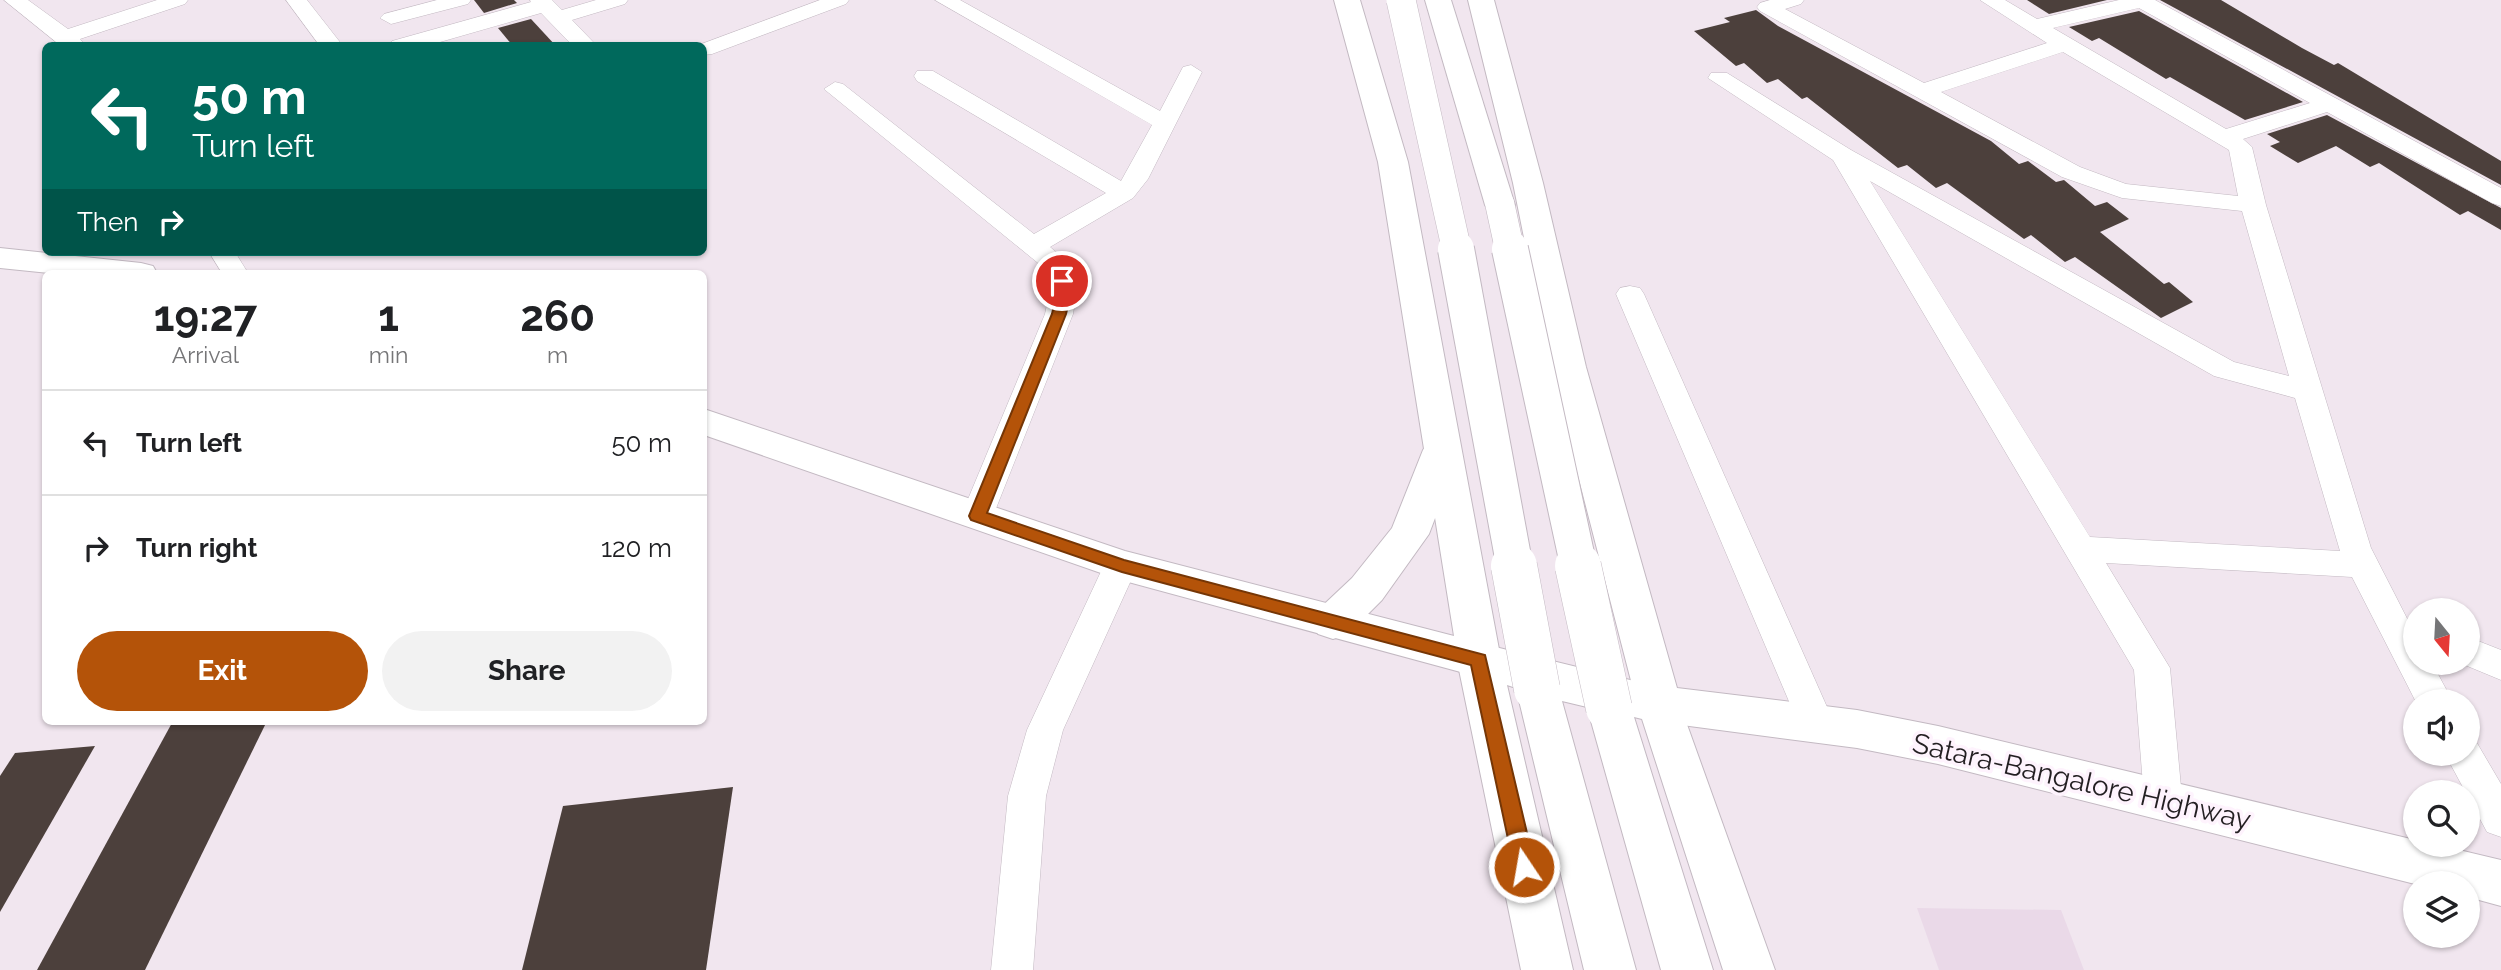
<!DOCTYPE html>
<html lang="en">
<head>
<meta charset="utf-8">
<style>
  :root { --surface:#fff; --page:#f2f2f2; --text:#202124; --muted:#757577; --line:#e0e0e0; --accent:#b45309 }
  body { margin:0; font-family:Raleway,sans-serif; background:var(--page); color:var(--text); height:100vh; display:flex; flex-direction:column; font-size:26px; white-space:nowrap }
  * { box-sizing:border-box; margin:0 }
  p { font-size:23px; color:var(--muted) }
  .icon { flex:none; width:38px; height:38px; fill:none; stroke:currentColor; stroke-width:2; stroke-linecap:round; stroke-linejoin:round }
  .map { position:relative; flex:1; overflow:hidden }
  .panel { position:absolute; left:42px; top:270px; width:665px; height:455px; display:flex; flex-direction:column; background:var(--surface); border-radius:10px; box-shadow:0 2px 5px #0004 }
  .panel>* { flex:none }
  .guide { position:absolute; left:42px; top:42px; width:665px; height:214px; border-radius:10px; box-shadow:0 2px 5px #0004; background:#00695c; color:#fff; overflow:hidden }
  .needle { width:46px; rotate:162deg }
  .controls { position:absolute; left:2403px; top:598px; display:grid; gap:14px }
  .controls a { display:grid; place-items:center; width:77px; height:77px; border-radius:50%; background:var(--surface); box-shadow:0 2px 5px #0004; font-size:35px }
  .pin { position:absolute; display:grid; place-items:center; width:60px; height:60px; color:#fff; margin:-30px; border:4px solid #fff; border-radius:50%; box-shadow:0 2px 7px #0007 }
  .me { position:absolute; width:77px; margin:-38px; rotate:348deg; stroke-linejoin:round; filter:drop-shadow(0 0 5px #0008) }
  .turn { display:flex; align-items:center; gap:24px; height:147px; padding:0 35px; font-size:32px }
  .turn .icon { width:91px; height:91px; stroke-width:2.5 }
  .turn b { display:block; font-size:49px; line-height:60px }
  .then { display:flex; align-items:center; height:66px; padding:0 35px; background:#0003; gap:14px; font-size:26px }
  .eta { display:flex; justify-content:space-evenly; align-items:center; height:119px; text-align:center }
  .eta b { font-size:42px; font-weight:700; line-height:49px }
  .primary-button { display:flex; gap:14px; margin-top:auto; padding:14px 35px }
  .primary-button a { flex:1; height:80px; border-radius:42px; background:var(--accent); color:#fff; font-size:28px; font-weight:700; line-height:80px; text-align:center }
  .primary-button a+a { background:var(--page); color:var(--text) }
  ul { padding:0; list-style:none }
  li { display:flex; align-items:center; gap:21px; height:105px; padding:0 35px; border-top:2px solid var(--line) }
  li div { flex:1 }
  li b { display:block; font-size:26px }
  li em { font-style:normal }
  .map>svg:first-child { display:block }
  .built { fill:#ead9e8 }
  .building { fill:#4c403c }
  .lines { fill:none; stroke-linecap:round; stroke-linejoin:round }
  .minor-casing { stroke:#c3b9c2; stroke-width:1 }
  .major-casing { stroke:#c3b9c2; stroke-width:2 }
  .highway-casing { stroke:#c3b9c2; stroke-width:2 }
  .minor { fill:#fff; fill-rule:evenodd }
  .major { fill:#fff; fill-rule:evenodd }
  .highway { fill:#fff; fill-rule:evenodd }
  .highway-bridge-far2-casing { stroke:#c3b9c2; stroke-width:30; stroke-linecap:butt }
  .highway-bridge-far1-casing { stroke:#c3b9c2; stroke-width:38; stroke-linecap:butt }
  .highway-bridge-casing { stroke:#c3b9c2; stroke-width:47; stroke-linecap:butt }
  .highway-bridge-far2 { stroke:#fff; stroke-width:29 }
  .highway-bridge-far1 { stroke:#fff; stroke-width:36 }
  .highway-bridge { stroke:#fff; stroke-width:46 }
  .route { fill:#b45309; stroke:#753606; stroke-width:2 }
  .labels { text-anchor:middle; stroke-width:7; stroke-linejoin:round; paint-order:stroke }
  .near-street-label { font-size:28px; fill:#231f22; stroke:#fef3fd }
</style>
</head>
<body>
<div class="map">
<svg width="2501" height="970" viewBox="0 0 2501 970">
  <rect width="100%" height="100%" fill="#f1e6ef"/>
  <!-- built -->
  <path class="built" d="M 1917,908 L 2061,910 L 2084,970 L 1939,970 Z"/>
  <!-- building -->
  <g class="building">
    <path d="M 474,0 L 514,0 L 517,3 L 484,13 Z"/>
    <path d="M 2027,0 L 2107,0 L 2049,14 Z"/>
    <path d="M 2160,0 L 2221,0 L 2302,48 L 2334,65 L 2338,63 L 2501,161 L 2501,185 Z"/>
    <path d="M 1756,10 L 1778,26 L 1991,141 L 2019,164 L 2028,161 L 2056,182 L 2064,180 L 2095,206 L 2107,202 L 2129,219 L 2100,232 L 2164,284 L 2169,282 L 2193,302 L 2161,318 L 2075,257 L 2065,262 L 2031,235 L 2024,239 L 1947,183 L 1936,188 L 1907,165 L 1898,168 L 1807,97 L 1802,99 L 1778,79 L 1767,83 L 1744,63 L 1736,66 L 1694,31 L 1730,22 L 1724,18 Z"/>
    <path d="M 2139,11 L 2303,102 L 2245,120 L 2170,77 L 2166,79 L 2099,38 L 2092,41 L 2069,27 Z"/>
    <path d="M 531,19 L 556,46 L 513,46 L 498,28 Z"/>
    <path d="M 2327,115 L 2501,208 L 2501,230 L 2468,211 L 2460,215 L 2379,163 L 2370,167 L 2336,146 L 2298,163 L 2270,146 L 2280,142 L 2267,134 Z"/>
    <path d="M 173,721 L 267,721 L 145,970 L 37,970 Z"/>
    <path d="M 95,746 L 0,912 L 0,776 L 15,753 Z"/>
    <path d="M 733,787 L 706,970 L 522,970 L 563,806 Z"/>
  </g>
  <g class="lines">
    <defs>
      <g id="minor">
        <path d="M 4,0 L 28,0 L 68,29 L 157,0 L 188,0 L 185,4 L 80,39 L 86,46 L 61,46 Z"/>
        <path d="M 286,0 L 307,0 L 343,46 L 320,46 Z"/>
        <path d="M 437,0 L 471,0 L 468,4 L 391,24 L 380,18 L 384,14 Z"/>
        <path d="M 530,0 L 552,0 L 562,10 L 596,0 L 628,0 L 625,4 L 572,20 L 597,46 L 573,46 L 541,13 L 426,46 L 389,46 L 392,41 L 531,2 Z"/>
        <path d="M 820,0 L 849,0 L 846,4 L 712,54 L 704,55 L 704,46 L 696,46 Z"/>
        <path d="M 935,0 L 960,0 L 1160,111 L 1183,67 L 1191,65 L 1202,72 L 1148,179 L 1133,198 L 1050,247 C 1071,263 1078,289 1073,314 L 993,516 L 988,524 L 977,528 L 966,524 L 961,516 L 1045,314 C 1050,294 1047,280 1038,263 L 824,89 L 835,82 L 843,84 L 1034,234 L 1106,193 L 917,81 L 914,76 L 917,71 L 933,71 L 1121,181 L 1152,125 Z"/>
        <path d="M 1770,0 L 1804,0 L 1801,4 L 1785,9 L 1924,83 L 2047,43 L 1980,0 L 2005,0 L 2037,19 L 2119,0 L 2155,0 L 2501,188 L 2501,206 L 2492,203 L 2327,112 L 2243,139 L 2252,147 L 2266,205 L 2371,548 L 2415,634 L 2415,663 L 2432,663 L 2453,702 L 2416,702 L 2352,577 L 2106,563 L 2170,668 L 2182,798 L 2177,810 L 2163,815 L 2149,810 L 2144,798 L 2134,670 L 1833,160 L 1708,78 L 1711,73 L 1727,73 L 1851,150 L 2234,362 L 2289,376 L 2242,211 L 2122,198 L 2062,177 L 1760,11 L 1757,7 L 1760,3 ZM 2139,8 L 2310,103 L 2226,129 L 2053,28 ZM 2063,52 L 2229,150 L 2238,196 L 2126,184 L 2080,167 L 1941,92 ZM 1870,181 L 2214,376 L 2295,398 L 2340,551 L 2090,537 Z"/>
        <path d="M 209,252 L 235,252 L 248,273 L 222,273 Z"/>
        <path d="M 1630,286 L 1640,288 L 1644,294 L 1835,725 L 1830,736 L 1817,741 L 1804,736 L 1799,725 L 1616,294 L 1620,288 Z"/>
        <path d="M 1121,552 L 1133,556 L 1138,565 L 1063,730 L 1046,796 L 1033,970 L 991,970 L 1008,796 L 1027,730 L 1104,565 L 1109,556 Z"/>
        <path d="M 2468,637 L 2501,650 L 2501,680 L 2460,663 L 2468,663 Z"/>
        <path d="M 2468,739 L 2477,743 L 2501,784 L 2501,837 L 2487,832 L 2445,754 L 2468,754 Z"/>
      </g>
      <g id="major">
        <path d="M 1334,0 L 1360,0 L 1408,162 L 1501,660 L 1494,672 L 1479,677 L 1121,580 L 704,435 L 704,409 L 1125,551 L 1454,636 L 1378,162 Z"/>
        <path d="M 1468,0 L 1494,0 L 1543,183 L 1586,367 L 1677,688 L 1857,710 L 1938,726 L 2415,840 L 2415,845 L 2438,845 L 2501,860 L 2501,906 L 2468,897 L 2468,884 L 2415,884 L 1938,764 L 1857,748 L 1659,722 L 1643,717 L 1637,704 L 1550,367 L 1513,183 Z"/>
        <path d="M 0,248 L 141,263 L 153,266 L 157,273 L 49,273 L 0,268 Z"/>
      </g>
      <g id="highway">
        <path d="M 1425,0 L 1451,0 L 1515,205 L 1511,212 L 1500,214 L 1489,212 L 1485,205 Z"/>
        <path d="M 1442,437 L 1455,441 L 1461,450 L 1429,534 L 1382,600 L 1348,634 L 1333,639 L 1318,634 L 1312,622 L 1318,610 L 1352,578 L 1392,528 L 1423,450 L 1429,441 Z"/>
        <path d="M 1479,643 L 1675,691 L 1775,970 L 1723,970 L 1642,719 L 1634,717 L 1713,970 L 1661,970 L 1587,707 L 1562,701 L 1636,970 L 1584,970 L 1516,688 L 1507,685 L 1573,970 L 1521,970 L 1457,660 L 1464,648 Z"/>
      </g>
    </defs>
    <!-- minor casing -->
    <use href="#minor" class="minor-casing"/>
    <!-- major casing -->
    <use href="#major" class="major-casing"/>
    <!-- highway casing -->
    <use href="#highway" class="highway-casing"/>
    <!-- minor -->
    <use href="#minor" class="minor"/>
    <!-- major -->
    <use href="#major" class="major"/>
    <!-- highway -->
    <use href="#highway" class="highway"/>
    <defs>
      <g id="highway-bridge-far2">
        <path d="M 1401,0 L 1457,251"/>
        <path d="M 1500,205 L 1510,251"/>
      </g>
      <g id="highway-bridge-far1">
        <path d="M 1456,249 L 1515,568"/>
        <path d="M 1510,249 L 1579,568"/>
      </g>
      <g id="highway-bridge">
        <path d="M 1514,566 L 1537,689"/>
        <path d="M 1578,566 L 1609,708"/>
      </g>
    </defs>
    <!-- highway-bridge-far2 casing -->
    <use href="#highway-bridge-far2" class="highway-bridge-far2-casing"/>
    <!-- highway-bridge-far1 casing -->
    <use href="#highway-bridge-far1" class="highway-bridge-far1-casing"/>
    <!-- highway-bridge casing -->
    <use href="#highway-bridge" class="highway-bridge-casing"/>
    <!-- highway-bridge-far2 -->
    <use href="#highway-bridge-far2" class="highway-bridge-far2"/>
    <!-- highway-bridge-far1 -->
    <use href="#highway-bridge-far1" class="highway-bridge-far1"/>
    <!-- highway-bridge -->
    <use href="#highway-bridge" class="highway-bridge"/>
  </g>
  <!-- route -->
  <path class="route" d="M 1062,277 L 1069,281 L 1070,297 L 1066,314 L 987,513 L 1124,560 L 1485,655 L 1535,867 L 1532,873 L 1524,876 L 1517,873 L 1514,867 L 1471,665 L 1122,572 L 971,520 L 969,516 L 1052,314 L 1056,297 L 1055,281 Z"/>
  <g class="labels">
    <!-- near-street labels -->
    <g class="near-street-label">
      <text transform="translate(2082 781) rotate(13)" y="10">Satara-Bangalore Highway</text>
    </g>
  </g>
</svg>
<div class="controls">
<a><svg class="needle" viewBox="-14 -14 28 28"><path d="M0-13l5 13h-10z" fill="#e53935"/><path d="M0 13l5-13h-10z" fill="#757577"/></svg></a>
<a><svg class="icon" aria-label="sound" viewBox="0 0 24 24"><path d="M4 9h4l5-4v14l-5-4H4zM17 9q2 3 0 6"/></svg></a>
<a><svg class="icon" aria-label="search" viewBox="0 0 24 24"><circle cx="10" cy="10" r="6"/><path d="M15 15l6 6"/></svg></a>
<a><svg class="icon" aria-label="layers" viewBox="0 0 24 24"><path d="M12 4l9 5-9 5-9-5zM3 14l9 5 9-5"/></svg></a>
</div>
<div class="pin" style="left:1062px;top:281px;background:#d93025"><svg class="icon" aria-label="arrive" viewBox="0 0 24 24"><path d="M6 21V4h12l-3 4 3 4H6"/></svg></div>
<svg class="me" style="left:1524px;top:867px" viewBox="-20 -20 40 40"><circle r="17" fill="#b45309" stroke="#fff" stroke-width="3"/><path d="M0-11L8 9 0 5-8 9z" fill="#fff"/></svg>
<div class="guide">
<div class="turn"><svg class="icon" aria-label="left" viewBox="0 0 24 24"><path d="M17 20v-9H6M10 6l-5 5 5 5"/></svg><div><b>50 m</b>Turn left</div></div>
<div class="then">Then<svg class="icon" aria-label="right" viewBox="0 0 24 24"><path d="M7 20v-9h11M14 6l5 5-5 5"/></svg></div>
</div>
<section class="panel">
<div class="eta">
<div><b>19:27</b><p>Arrival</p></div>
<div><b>1</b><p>min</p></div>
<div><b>260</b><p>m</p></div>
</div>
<ul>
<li><svg class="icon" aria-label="left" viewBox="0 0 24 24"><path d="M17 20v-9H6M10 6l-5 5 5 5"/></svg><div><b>Turn left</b></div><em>50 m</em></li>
<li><svg class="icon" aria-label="right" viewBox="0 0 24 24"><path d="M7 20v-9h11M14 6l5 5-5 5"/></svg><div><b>Turn right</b></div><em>120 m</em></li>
</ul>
<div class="primary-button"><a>Exit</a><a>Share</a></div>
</section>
</div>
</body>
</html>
